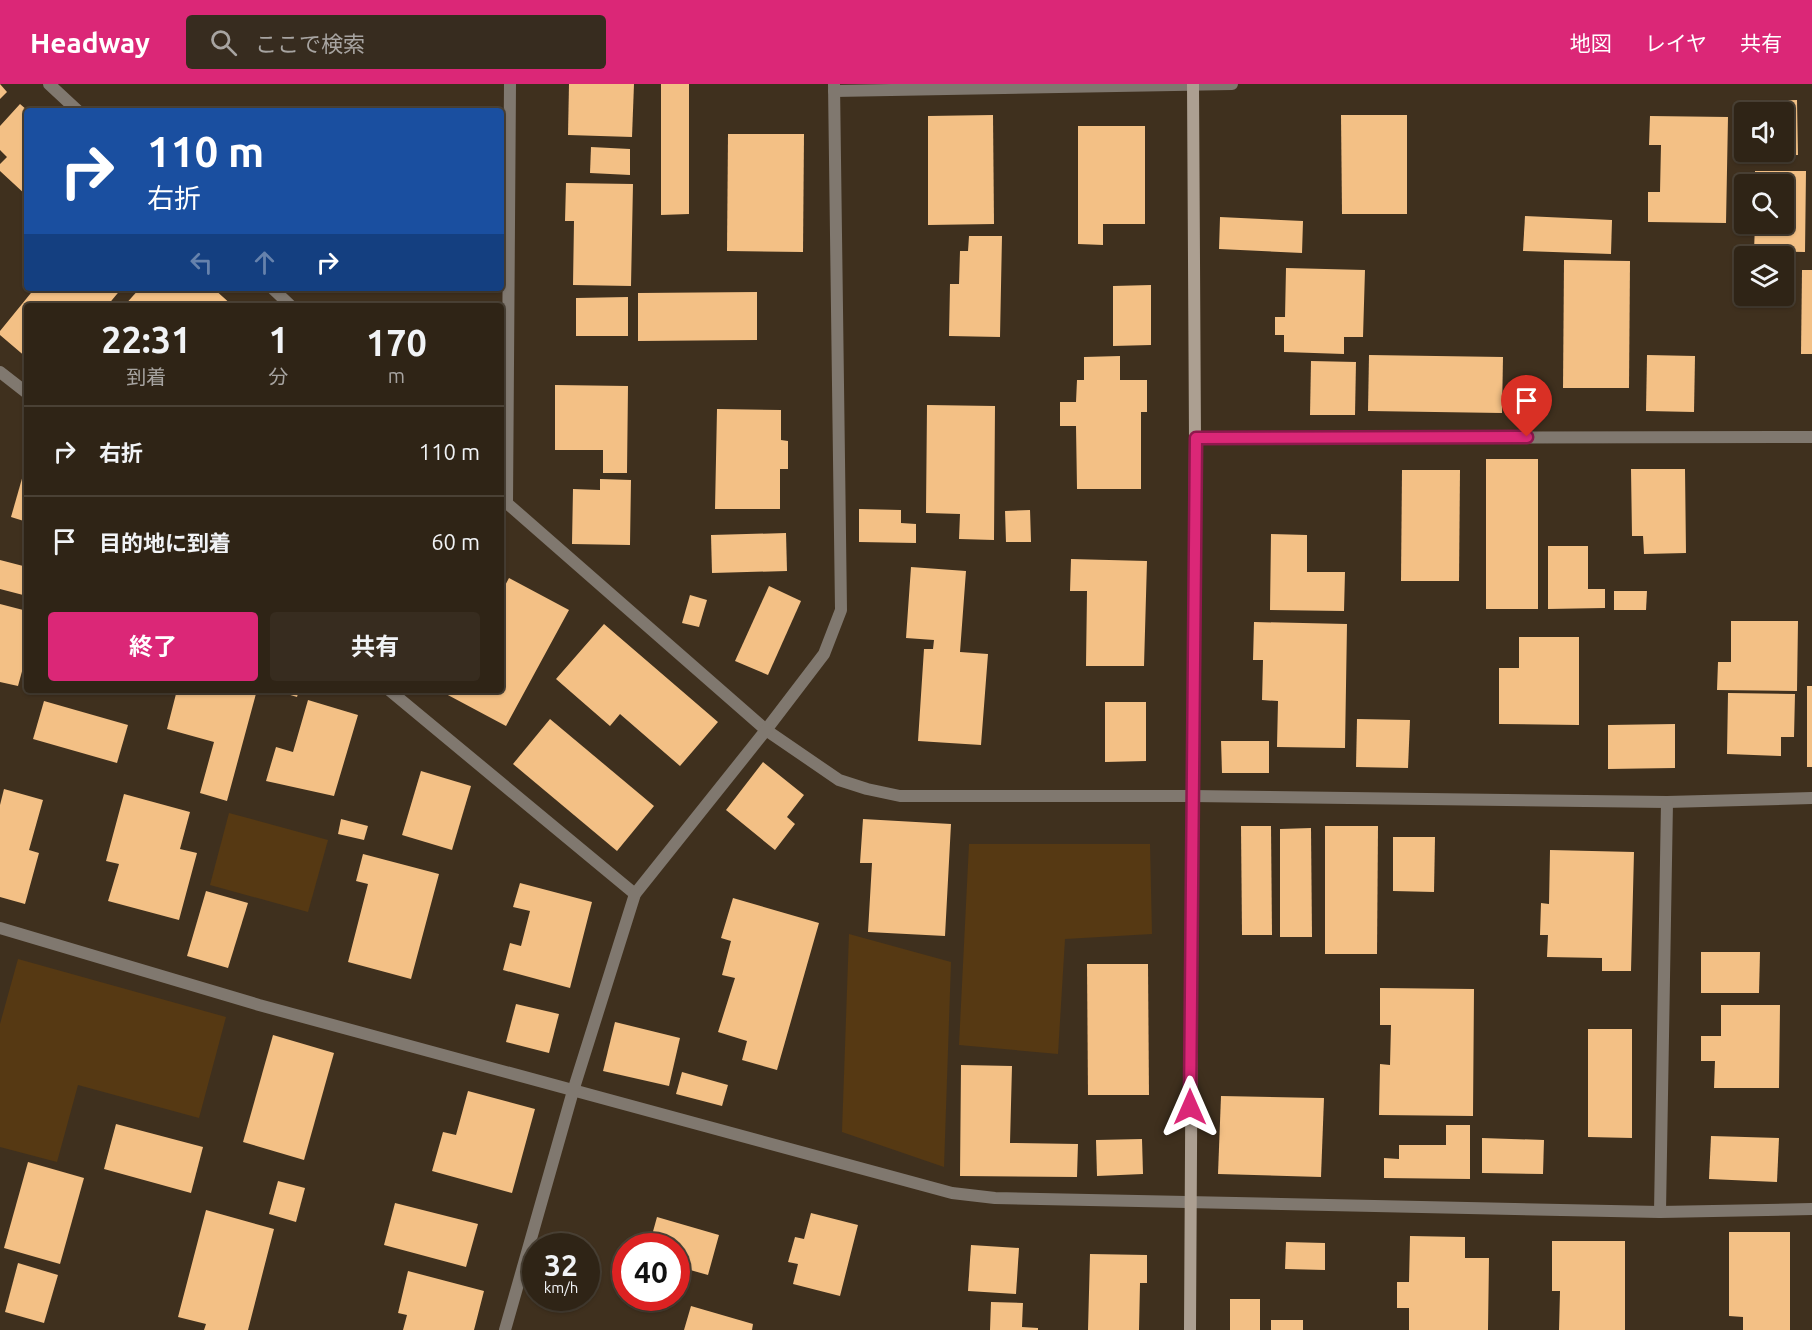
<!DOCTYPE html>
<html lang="ja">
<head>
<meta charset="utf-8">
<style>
  :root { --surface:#2f2416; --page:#372c1f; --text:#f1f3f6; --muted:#a7a4a1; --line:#4a4135; --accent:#db2777 }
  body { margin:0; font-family:Ubuntu,"Noto Sans JP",sans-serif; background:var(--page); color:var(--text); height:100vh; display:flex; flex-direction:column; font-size:22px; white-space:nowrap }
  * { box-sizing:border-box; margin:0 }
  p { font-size:20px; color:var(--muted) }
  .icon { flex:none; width:33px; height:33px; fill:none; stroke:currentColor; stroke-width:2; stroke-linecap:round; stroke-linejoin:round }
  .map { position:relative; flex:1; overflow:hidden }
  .drawer { position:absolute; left:24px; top:219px; width:480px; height:390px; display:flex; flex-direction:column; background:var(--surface); border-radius:6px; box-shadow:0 2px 4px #0004,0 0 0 2px var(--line) }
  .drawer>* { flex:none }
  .banner { position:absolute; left:24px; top:24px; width:480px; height:183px; border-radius:6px; box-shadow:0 2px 4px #0004,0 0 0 2px var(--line); background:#1a4fa0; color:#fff; overflow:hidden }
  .tools { position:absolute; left:1734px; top:18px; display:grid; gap:12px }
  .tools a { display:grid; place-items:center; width:60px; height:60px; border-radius:6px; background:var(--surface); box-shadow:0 2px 4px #0004,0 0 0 2px var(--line); font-size:30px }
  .speed { position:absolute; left:522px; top:1149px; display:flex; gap:12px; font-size:30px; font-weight:700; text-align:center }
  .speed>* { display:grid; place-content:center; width:78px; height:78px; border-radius:50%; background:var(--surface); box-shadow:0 2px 4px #0004,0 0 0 2px var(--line); line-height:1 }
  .speed small { font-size:15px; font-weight:400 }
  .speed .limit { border:9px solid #d22; background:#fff; color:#111 }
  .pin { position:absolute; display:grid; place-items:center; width:51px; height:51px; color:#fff; margin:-62px -26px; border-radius:50% 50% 50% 0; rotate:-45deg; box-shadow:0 0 6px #0007 }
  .pin .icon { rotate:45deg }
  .me { position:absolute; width:66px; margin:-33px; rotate:0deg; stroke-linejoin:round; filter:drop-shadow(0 0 4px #0008) }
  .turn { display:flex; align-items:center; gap:21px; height:126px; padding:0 24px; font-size:27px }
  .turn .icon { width:78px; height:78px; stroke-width:2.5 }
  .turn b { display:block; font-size:42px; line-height:51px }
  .lanes { display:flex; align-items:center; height:57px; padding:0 24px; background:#0003; justify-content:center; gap:30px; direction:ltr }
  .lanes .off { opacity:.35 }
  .eta { display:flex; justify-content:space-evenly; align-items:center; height:102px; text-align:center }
  .eta b { font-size:36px; font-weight:700; line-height:42px }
  .action { display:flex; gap:12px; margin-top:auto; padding:12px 24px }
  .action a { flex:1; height:69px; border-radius:6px; background:var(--accent); color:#fff; font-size:24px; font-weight:700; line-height:69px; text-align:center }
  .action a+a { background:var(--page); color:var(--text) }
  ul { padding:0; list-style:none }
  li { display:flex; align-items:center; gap:18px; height:90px; padding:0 24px; border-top:2px solid var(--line) }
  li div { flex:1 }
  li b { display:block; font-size:22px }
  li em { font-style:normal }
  header { display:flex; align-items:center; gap:36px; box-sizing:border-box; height:84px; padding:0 30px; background:var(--accent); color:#fff }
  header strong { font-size:28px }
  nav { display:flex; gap:33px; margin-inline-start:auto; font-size:21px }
  .search { width:420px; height:54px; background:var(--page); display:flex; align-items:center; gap:15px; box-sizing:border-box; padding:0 21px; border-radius:6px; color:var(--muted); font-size:22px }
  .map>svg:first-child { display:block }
  .green { fill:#563913 }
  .building { fill:#f3c085 }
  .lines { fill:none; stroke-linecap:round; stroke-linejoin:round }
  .street { stroke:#80786f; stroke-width:12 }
  .secondary { stroke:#ac9f91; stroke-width:12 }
  .route-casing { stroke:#8e194d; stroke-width:15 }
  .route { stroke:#db2777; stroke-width:10 }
</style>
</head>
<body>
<header>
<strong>Headway</strong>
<div class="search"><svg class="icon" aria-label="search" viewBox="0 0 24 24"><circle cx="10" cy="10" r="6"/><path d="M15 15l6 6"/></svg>ここで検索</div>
<nav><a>地図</a><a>レイヤ</a><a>共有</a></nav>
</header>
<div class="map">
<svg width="1812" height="1246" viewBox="0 0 1812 1246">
  <rect width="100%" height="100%" fill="#3f301e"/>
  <!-- green -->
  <g class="green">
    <path d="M 229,729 L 328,756 L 308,828 L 210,801 Z"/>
    <path d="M 969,760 L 1150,760 L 1152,850 L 1065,855 L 1058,970 L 959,961 Z"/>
    <path d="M 849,850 L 951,878 L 944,1083 L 842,1048 Z"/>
    <path d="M 18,875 L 226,933 L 199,1034 L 78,1001 L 57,1078 L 0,1063 L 0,940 Z"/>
  </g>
  <!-- building -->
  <g class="building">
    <path d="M 0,0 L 7,8 L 0,15 Z"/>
    <path d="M 569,0 L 634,0 L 632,53 L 568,51 Z"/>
    <path d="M 661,0 L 689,0 L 689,130 L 661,131 Z"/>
    <path d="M 1797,16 L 1798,71 L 1760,72 L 1760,68 L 1784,68 L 1784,28 L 1759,28 L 1759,17 Z"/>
    <path d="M 20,20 L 27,26 L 27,112 L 0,87 L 0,80 L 7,73 L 0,66 L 0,42 Z"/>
    <path d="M 993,31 L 994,140 L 928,141 L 928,32 Z"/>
    <path d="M 1341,31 L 1407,31 L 1407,130 L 1342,130 Z"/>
    <path d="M 1650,32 L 1728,33 L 1726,139 L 1648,138 L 1648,108 L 1660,108 L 1661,61 L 1649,61 Z"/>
    <path d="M 1078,42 L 1145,42 L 1145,140 L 1103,140 L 1103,161 L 1078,160 Z"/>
    <path d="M 728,50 L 804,50 L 803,168 L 727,167 Z"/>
    <path d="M 591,63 L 630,65 L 630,91 L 590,89 Z"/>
    <path d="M 1755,87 L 1806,87 L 1805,168 L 1754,167 L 1755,140 L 1784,140 L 1784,100 L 1755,100 Z"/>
    <path d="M 566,99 L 633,100 L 631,202 L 573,201 L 574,137 L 565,137 Z"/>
    <path d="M 1525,132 L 1612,136 L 1611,170 L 1523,167 Z"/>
    <path d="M 1220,133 L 1303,137 L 1302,169 L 1219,165 Z"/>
    <path d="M 969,152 L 1002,152 L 1000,253 L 949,252 L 950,200 L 959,200 L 960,167 L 968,167 Z"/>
    <path d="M 1564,176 L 1630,177 L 1629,304 L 1563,304 Z"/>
    <path d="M 1286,184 L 1365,186 L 1363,253 L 1344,253 L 1344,270 L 1284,268 L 1284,251 L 1275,251 L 1275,233 L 1285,233 Z"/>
    <path d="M 1802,186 L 1812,186 L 1812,270 L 1801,270 Z"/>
    <path d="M 1151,201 L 1151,261 L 1113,262 L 1113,202 Z"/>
    <path d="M 35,204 L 122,204 L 107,222 L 27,222 L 27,274 L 0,251 L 0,247 Z"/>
    <path d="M 140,204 L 213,204 L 233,222 L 124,222 Z"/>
    <path d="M 757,208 L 757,256 L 638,257 L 638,209 Z"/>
    <path d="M 628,213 L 628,252 L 576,252 L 576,214 Z"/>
    <path d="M 1369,271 L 1503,273 L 1502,329 L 1368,327 Z"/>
    <path d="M 1647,271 L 1695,272 L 1694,328 L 1646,327 Z"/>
    <path d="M 1120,272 L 1120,296 L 1147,296 L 1147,328 L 1141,328 L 1141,405 L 1077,405 L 1076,342 L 1060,342 L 1060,318 L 1076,318 L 1077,296 L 1084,296 L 1084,273 Z"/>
    <path d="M 1311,277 L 1356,278 L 1355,331 L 1310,331 Z"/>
    <path d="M 555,301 L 628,302 L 627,389 L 603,389 L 603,366 L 555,366 Z"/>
    <path d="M 927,321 L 995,322 L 994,456 L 959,455 L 960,430 L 926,429 Z"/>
    <path d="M 717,325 L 781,326 L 781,356 L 788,357 L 788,385 L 780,385 L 780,425 L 715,425 Z"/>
    <rect x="1486" y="375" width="52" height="150"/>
    <path d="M 27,377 L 27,438 L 11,433 Z"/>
    <path d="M 1631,385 L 1685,385 L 1686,469 L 1644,470 L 1643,452 L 1632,452 Z"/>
    <path d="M 1402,386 L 1460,386 L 1459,497 L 1401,497 Z"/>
    <path d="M 600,395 L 631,396 L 630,461 L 572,460 L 573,405 L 600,406 Z"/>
    <path d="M 859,425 L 901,426 L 901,439 L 916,440 L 916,459 L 859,458 Z"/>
    <path d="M 1030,426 L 1031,458 L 1006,458 L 1005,427 Z"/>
    <path d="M 786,449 L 787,487 L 712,489 L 711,451 Z"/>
    <path d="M 1271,450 L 1307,451 L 1307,488 L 1345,488 L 1344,527 L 1270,526 Z"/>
    <path d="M 1548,462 L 1588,462 L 1588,505 L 1605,505 L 1605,524 L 1548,525 Z"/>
    <path d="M 1071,475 L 1147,477 L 1144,582 L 1086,582 L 1087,507 L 1070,507 Z"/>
    <path d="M 0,476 L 27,483 L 27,512 L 0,505 Z"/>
    <path d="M 911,483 L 966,487 L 960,568 L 988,570 L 981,661 L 918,657 L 924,565 L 933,565 L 934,556 L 906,554 Z"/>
    <path d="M 509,494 L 569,526 L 506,642 L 446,610 L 449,606 L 501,606 L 501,509 Z"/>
    <path d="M 769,502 L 801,517 L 768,591 L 735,577 Z"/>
    <path d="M 1614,507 L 1647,507 L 1646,526 L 1614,526 Z"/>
    <path d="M 690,511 L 707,516 L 699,543 L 682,539 Z"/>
    <path d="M 0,520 L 27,527 L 27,569 L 18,602 L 0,598 Z"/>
    <path d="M 1731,537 L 1798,537 L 1797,607 L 1717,606 L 1718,578 L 1731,578 Z"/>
    <path d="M 1254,538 L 1347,540 L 1345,664 L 1277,663 L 1278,617 L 1262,616 L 1263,576 L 1253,576 Z"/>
    <path d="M 604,540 L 718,638 L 680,682 L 620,630 L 610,642 L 556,595 Z"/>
    <path d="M 1519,553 L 1579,553 L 1579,641 L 1499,640 L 1499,584 L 1519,584 Z"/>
    <rect x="1807" y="602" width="5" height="81"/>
    <path d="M 177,606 L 257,606 L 227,717 L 200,709 L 214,658 L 167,645 Z"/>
    <path d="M 274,606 L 299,606 L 297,613 Z"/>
    <path d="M 1728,609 L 1795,610 L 1794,653 L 1781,653 L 1781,672 L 1727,670 Z"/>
    <path d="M 308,616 L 358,631 L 334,712 L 266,697 L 276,663 L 293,668 Z"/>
    <path d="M 44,617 L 128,641 L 117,679 L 33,655 Z"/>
    <path d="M 1105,618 L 1146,618 L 1146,677 L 1105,678 Z"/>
    <path d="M 550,635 L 654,722 L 617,767 L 513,680 Z"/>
    <path d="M 1357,635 L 1410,636 L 1408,684 L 1356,683 Z"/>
    <path d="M 1675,640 L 1675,684 L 1608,685 L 1608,641 Z"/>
    <path d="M 1221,657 L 1269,657 L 1269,689 L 1222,689 Z"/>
    <path d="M 763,678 L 804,711 L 787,733 L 795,740 L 775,766 L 726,726 Z"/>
    <path d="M 421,687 L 471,702 L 452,766 L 402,751 Z"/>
    <path d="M 4,705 L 43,716 L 29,766 L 39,769 L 25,820 L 0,813 L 0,721 Z"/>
    <path d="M 124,710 L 190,728 L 180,765 L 197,769 L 179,836 L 108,817 L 119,780 L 106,777 Z"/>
    <path d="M 341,735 L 368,742 L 364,756 L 338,750 Z"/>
    <path d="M 863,735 L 951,740 L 945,852 L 868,848 L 872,779 L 860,779 Z"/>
    <path d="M 1241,742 L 1271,742 L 1272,851 L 1242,851 Z"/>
    <path d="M 1325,742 L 1378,742 L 1377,870 L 1325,870 Z"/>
    <path d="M 1311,744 L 1312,853 L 1280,853 L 1280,745 Z"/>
    <path d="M 1393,753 L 1435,753 L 1434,808 L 1393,807 Z"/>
    <path d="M 1550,766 L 1634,768 L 1631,887 L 1602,887 L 1602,874 L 1547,873 L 1548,851 L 1540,851 L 1541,819 L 1549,820 Z"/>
    <path d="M 363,770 L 439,790 L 411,895 L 348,878 L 368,800 L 356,797 Z"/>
    <path d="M 520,799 L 592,818 L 570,904 L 503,886 L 510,859 L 521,862 L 530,827 L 513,823 Z"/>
    <path d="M 206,807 L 248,819 L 228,884 L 187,872 Z"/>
    <path d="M 733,814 L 819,839 L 777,986 L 742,976 L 747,957 L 718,948 L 735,894 L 722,891 L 731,857 L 721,854 Z"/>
    <path d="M 1701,868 L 1760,868 L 1759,909 L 1701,909 Z"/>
    <path d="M 1087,880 L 1148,880 L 1149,1011 L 1088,1011 Z"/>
    <path d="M 1380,904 L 1474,905 L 1473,1032 L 1379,1031 L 1380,980 L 1390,981 L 1391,941 L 1380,941 Z"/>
    <path d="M 516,920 L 559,930 L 549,969 L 506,958 Z"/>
    <path d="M 1721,921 L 1780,921 L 1779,1004 L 1714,1004 L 1715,977 L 1701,977 L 1701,952 L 1721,952 Z"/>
    <path d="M 615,938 L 680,954 L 669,1002 L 603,987 Z"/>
    <path d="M 1588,945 L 1632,945 L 1632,1054 L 1588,1053 Z"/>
    <path d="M 273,951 L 334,969 L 304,1076 L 243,1058 Z"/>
    <path d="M 961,981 L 1012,982 L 1010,1059 L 1078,1060 L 1077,1093 L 960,1092 Z"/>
    <path d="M 682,988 L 728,1001 L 722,1022 L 676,1010 Z"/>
    <path d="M 468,1007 L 535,1025 L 512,1109 L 432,1087 L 443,1048 L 456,1051 Z"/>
    <path d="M 1221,1012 L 1324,1014 L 1321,1093 L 1218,1090 Z"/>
    <path d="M 116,1040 L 203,1063 L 191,1109 L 104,1085 Z"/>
    <path d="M 1446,1041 L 1470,1041 L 1470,1095 L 1384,1094 L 1384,1074 L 1399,1075 L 1399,1061 L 1446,1061 Z"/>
    <path d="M 1711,1052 L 1779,1054 L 1777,1098 L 1709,1095 Z"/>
    <path d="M 1482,1054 L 1544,1056 L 1543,1090 L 1482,1089 Z"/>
    <path d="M 1142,1055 L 1143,1090 L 1097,1092 L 1096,1056 Z"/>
    <path d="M 28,1078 L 84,1094 L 60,1180 L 4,1164 Z"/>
    <path d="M 278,1097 L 305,1104 L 296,1138 L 269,1130 Z"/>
    <path d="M 395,1119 L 478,1140 L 466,1183 L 384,1161 Z"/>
    <path d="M 206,1126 L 274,1145 L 248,1246 L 204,1246 L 206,1240 L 178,1233 Z"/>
    <path d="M 811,1129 L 858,1141 L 840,1212 L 793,1200 L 798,1180 L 788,1178 L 795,1153 L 804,1155 Z"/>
    <path d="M 657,1133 L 719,1151 L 708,1191 L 676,1182 L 676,1162 L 649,1162 Z"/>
    <path d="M 1729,1148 L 1790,1148 L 1790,1246 L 1743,1246 L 1743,1233 L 1729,1232 Z"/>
    <path d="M 1410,1152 L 1465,1153 L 1465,1174 L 1489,1174 L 1488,1246 L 1409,1246 L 1409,1224 L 1397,1224 L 1397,1198 L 1409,1198 Z"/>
    <path d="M 1552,1157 L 1625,1157 L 1625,1246 L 1559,1246 L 1560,1207 L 1552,1207 Z"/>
    <path d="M 1286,1158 L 1325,1159 L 1325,1186 L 1285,1185 Z"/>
    <path d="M 971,1161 L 1019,1164 L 1016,1210 L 968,1207 Z"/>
    <path d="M 1090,1170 L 1147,1171 L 1147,1199 L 1140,1199 L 1139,1246 L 1088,1246 Z"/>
    <path d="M 18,1179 L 58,1191 L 44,1239 L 5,1228 Z"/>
    <path d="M 408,1187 L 484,1207 L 474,1246 L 403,1246 L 407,1231 L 398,1229 Z"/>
    <rect x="1230" y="1215" width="30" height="31"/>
    <path d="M 991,1218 L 1023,1219 L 1022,1243 L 1038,1244 L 1038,1246 L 990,1246 Z"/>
    <path d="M 691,1222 L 753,1240 L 752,1246 L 684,1246 Z"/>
    <rect x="1271" y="1236" width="32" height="10"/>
  </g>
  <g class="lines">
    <!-- street -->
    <g class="street">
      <path d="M 49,0 L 78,27"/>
      <path d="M 834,7 L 1232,0"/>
      <path d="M 272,204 L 291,222"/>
      <path d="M 0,288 L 27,309"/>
      <path d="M 1195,354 L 1812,353"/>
      <path d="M 501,414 L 766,646 L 839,696 L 867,705 L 900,712 L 1192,712 L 1667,718 L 1812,714"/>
      <path d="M 507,420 L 510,0"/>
      <path d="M 389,606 L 635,810"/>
      <path d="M 0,844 L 259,921 L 952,1109 L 995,1114 L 1660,1128 L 1812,1125"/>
      <path d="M 1660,1128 L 1667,718"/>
      <path d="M 505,1246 L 573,1007 L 635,810 L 766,646 L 824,570 L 841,526 L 834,0"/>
    </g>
    <!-- secondary -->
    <path class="secondary" d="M 1190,1246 L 1195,354 L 1193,0"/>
  </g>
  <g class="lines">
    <defs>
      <path id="route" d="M 1190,1023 L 1196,354 L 1527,353"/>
    </defs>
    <!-- route casing -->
    <use href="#route" class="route-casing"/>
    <!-- route -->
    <use href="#route" class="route"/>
  </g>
</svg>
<div class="tools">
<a><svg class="icon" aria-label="sound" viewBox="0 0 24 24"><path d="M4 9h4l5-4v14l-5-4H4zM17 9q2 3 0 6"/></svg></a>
<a><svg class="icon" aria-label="search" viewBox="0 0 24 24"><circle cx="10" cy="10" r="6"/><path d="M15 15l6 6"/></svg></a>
<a><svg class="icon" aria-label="layers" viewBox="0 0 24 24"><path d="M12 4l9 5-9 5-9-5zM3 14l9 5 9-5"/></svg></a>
</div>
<div class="speed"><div>32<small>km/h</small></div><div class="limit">40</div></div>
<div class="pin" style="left:1527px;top:353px;background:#d93025"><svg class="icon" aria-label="arrive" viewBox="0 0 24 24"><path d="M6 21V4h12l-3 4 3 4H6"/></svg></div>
<svg class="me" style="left:1190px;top:1023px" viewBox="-20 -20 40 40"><path d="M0-17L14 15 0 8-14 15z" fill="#db2777" stroke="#fff" stroke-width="4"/></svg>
<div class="banner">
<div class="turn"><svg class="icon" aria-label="right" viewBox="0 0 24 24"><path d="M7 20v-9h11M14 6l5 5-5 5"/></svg><div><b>110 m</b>右折</div></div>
<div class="lanes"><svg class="icon off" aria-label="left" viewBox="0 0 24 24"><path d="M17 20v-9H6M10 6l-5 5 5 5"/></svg><svg class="icon off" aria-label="ahead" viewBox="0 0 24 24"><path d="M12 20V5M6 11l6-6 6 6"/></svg><svg class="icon" aria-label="right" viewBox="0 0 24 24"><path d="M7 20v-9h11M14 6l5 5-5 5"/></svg></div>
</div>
<section class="drawer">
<div class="eta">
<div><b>22:31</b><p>到着</p></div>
<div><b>1</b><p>分</p></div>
<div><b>170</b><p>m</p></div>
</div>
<ul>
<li><svg class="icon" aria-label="right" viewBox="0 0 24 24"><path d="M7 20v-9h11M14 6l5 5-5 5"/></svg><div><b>右折</b></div><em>110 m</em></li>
<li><svg class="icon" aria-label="arrive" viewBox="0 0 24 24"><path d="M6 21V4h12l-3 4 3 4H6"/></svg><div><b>目的地に到着</b></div><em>60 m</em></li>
</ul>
<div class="action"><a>終了</a><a>共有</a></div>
</section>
</div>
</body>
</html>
